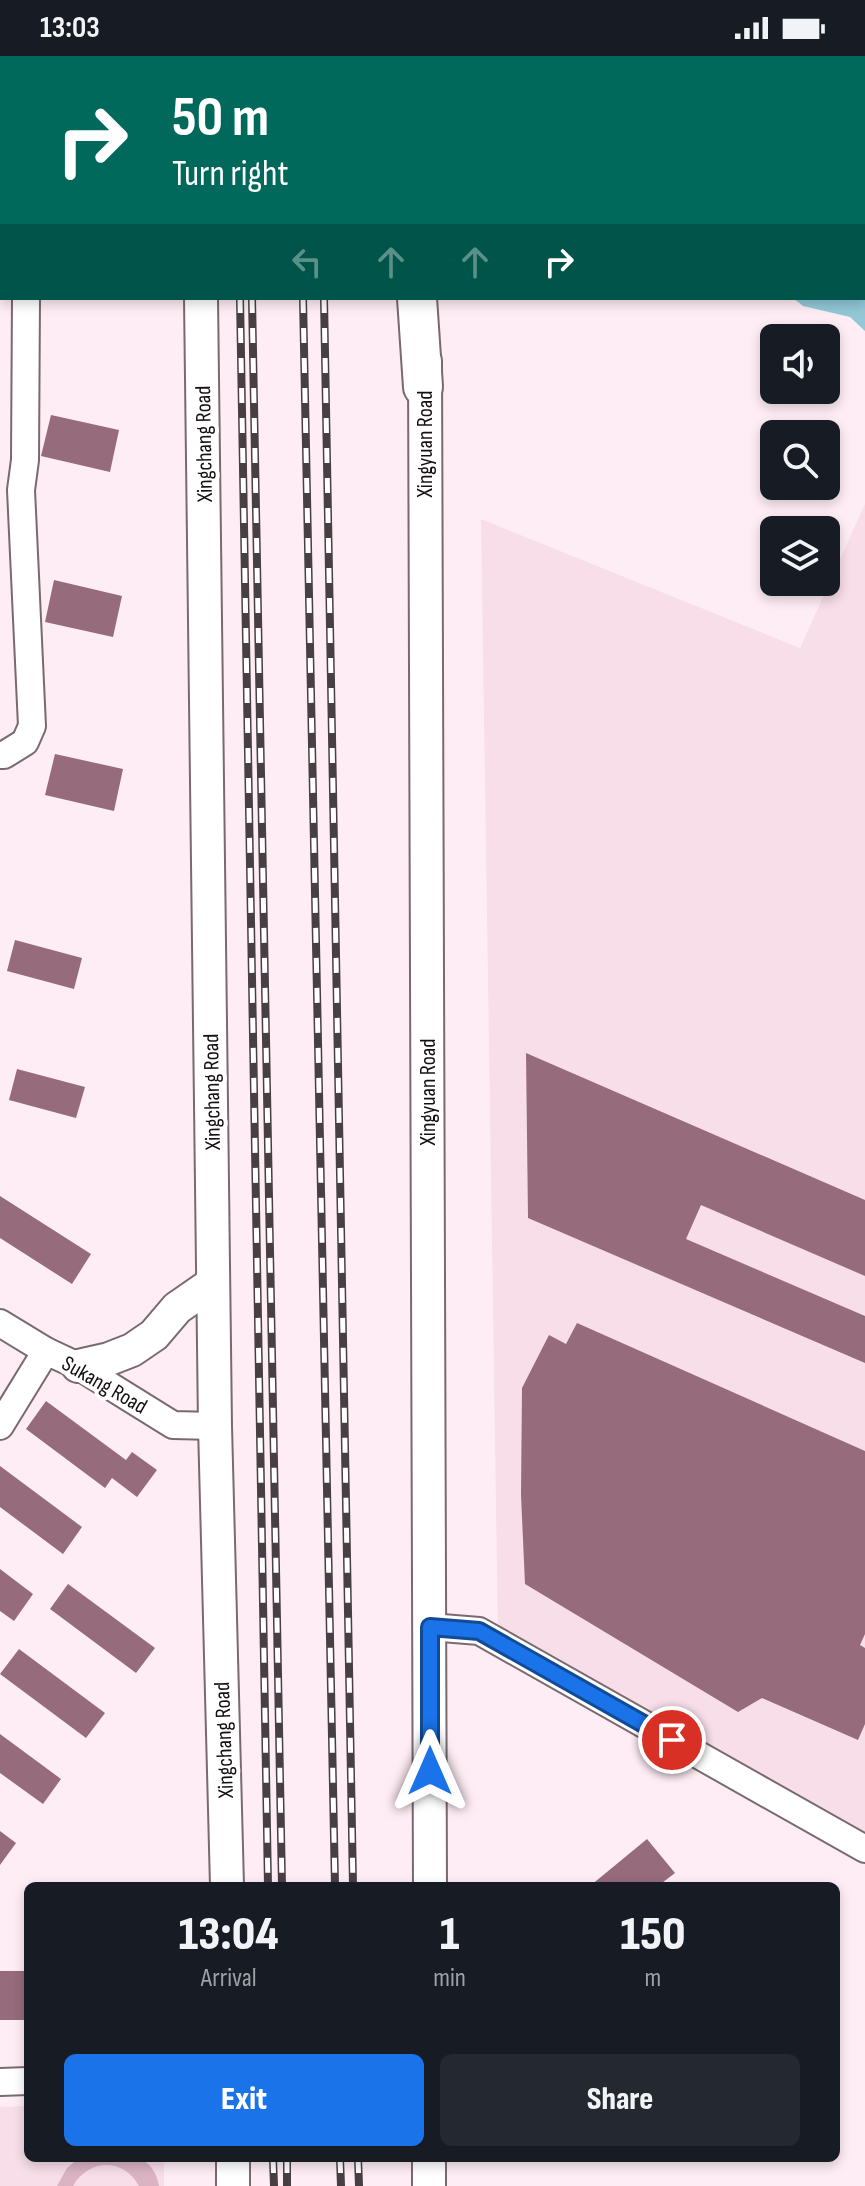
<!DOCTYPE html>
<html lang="en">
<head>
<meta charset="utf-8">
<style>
  :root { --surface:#171b24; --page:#242831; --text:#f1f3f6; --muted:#9ea1a6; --accent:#1a73e8 }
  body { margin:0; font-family:"Sofia Sans Condensed",sans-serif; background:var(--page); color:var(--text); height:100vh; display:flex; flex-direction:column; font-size:30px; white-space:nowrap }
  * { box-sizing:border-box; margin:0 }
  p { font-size:26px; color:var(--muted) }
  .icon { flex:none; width:44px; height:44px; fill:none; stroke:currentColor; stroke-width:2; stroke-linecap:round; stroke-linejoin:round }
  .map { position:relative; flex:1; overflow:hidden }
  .panel { position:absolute; left:24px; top:1826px; width:816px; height:280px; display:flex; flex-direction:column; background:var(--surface); border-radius:12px; box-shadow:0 4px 12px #0003 }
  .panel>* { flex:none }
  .guide { position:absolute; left:0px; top:0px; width:866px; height:244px; box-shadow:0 4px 12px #0003; background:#00695c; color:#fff; overflow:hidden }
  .buttons { position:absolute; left:760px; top:268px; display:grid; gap:16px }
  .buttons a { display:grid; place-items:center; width:80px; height:80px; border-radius:12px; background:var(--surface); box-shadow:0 4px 12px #0003; font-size:40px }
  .pin { position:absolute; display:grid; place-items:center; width:68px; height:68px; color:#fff; margin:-34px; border:4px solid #fff; border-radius:50%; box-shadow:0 2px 8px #0007 }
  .me { position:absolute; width:88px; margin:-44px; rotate:0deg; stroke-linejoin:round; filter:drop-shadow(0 0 6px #0008) }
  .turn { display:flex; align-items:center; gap:28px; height:168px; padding:0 40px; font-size:36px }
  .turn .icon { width:104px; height:104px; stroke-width:2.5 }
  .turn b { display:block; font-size:56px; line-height:68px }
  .lanes { display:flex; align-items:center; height:76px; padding:0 40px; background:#0003; justify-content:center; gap:40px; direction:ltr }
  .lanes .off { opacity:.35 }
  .eta { display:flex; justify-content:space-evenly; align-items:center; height:136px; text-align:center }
  .eta b { font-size:48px; font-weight:800; line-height:56px }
  .primary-button { display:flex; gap:16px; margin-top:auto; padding:16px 40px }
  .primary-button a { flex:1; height:92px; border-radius:12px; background:var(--accent); color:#fff; font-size:32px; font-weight:800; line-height:92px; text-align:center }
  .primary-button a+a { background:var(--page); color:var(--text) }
  .status { display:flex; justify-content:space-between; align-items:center; height:56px; padding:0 40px; background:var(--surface); direction:ltr }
  .status svg { height:22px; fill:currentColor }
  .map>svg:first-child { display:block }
  .built { fill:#f7dee8 }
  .green { fill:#dab4c3 }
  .water { fill:#92c8d7 }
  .building { fill:#966b7c }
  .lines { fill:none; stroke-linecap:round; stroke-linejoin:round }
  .minor-casing { stroke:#796a70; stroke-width:30 }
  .major-casing { stroke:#796a70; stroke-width:36 }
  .highway-casing { stroke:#796a70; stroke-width:42 }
  .minor { stroke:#fff; stroke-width:26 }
  .major { stroke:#fff; stroke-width:32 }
  .highway { stroke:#fff; stroke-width:38 }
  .rail-casing { stroke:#483f43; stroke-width:8 }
  .rail { stroke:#fff; stroke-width:5; stroke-dasharray:15; stroke-linecap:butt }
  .route-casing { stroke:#114b97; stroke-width:20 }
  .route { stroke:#1a73e8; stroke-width:14 }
  .labels { text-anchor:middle; stroke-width:8; stroke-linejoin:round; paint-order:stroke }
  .street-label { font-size:22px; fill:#150f11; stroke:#fff }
</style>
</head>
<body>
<div class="status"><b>13:03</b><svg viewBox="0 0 49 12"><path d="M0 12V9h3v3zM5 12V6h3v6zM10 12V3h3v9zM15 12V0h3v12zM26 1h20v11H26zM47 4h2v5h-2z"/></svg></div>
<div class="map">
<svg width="865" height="2130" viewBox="0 0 865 2130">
  <rect width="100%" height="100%" fill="#feedf4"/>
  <!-- built -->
  <g class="built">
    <path d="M 865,448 L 865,1784 L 498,1580 L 481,463 L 800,592 Z"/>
    <path d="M 28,2050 L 28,2102 L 164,2102 L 164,2130 L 0,2130 L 0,2051 Z"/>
  </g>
  <!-- green -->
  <path class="green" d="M 79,2102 L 140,2102 C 151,2108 157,2118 159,2130 L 139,2130 C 124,2102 89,2102 73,2130 L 57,2130 L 67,2112 Z"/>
  <!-- water -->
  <g class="water">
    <path d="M 492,0 L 624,0 L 627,2 L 494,2 Z"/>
    <path d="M 865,149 L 865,275 L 850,261 L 803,250 L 793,242 L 864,242 Z"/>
  </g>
  <!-- building -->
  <g class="building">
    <path d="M 51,359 L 119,374 L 110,416 L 41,400 Z"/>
    <path d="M 54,524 L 122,540 L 113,581 L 45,566 Z"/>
    <path d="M 55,698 L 123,713 L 114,755 L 45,739 Z"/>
    <path d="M 15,884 L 82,902 L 74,933 L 7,915 Z"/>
    <path d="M 526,997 L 865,1144 L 865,1220 L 701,1149 L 686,1183 L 865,1260 L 865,1307 L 528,1162 Z"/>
    <path d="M 17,1013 L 85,1031 L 76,1062 L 9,1044 Z"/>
    <path d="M 0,1140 L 91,1198 L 72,1228 L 0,1182 Z"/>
    <path d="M 577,1267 L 865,1395 L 865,1578 L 860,1589 L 865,1592 L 865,1668 L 858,1684 L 762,1642 L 738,1656 L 525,1528 L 521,1439 L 522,1332 L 549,1279 L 566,1288 Z"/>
    <path d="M 46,1345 L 126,1404 L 132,1396 L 157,1414 L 137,1441 L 112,1422 L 105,1432 L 26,1373 Z"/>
    <path d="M 0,1410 L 82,1471 L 63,1498 L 0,1451 Z"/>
    <path d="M 0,1513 L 33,1538 L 14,1565 L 0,1555 Z"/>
    <path d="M 68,1528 L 155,1592 L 136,1617 L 50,1553 Z"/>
    <path d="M 19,1593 L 105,1657 L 86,1682 L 0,1618 Z"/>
    <path d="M 0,1678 L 61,1723 L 43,1748 L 0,1717 Z"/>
    <path d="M 0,1775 L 16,1787 L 0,1809 Z"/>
    <path d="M 647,1783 L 675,1817 L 658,1830 L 590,1830 Z"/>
    <rect x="0" y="1915" width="28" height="49"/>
  </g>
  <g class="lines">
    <defs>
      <g id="minor">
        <path d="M 0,112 L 2,113"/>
        <path d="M 0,699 L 4,699 L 25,686 L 32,670 L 21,434 L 25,404 L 26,242"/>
        <path d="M 0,1267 L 46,1295 L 78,1310 L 173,1369 L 215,1370"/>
        <path d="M 0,1370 L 46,1295"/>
        <path d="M 430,1571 L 479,1575 L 865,1793"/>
        <path d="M 0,2026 L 28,2025"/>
      </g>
      <g id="major">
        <path d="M 197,0 L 197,2"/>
        <path d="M 451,2 L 451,0"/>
        <path d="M 201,242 L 215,1370 L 227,1830"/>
        <path d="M 425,305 L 430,1830"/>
        <path d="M 78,1310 L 109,1303 L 132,1294 L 154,1279 L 177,1252 L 213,1227"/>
        <path d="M 233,2102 L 233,2130"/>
        <path d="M 429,2130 L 429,2102"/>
      </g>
      <g id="highway">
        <path d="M 404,2 L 404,0"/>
        <path d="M 470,2 L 471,0"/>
        <path d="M 417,242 L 423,331"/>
      </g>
    </defs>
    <!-- minor casing -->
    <use href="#minor" class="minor-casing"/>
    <!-- major casing -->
    <use href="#major" class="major-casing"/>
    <!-- highway casing -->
    <use href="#highway" class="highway-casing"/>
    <!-- minor -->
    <use href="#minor" class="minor"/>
    <!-- major -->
    <use href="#major" class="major"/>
    <!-- highway -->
    <use href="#highway" class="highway"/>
    <defs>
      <g id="rail">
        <path d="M 235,0 L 236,2"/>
        <path d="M 248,0 L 248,2"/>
        <path d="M 299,0 L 299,2"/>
        <path d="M 320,0 L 320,2"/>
        <path d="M 240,242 L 268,1830"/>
        <path d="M 252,242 L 282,1830"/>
        <path d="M 303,242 L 335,1830"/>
        <path d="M 324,242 L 353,1830"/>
        <path d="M 273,2102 L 274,2130"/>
        <path d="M 287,2102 L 287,2130"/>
        <path d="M 340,2102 L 341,2130"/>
        <path d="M 358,2102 L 359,2130"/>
      </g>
    </defs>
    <!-- rail casing -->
    <use href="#rail" class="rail-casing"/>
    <!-- rail -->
    <use href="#rail" class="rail"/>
  </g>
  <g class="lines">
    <defs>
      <path id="route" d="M 430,1715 L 430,1571 L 479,1575 L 672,1684"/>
    </defs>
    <!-- route casing -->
    <use href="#route" class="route-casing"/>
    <!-- route -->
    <use href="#route" class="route"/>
  </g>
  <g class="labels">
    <!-- street labels -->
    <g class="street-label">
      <text transform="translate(203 388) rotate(-91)" y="8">Xingchang Road</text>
      <text transform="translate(424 388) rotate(-90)" y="8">Xingyuan Road</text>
      <text transform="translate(211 1036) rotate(-91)" y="8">Xingchang Road</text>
      <text transform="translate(427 1036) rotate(-90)" y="8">Xingyuan Road</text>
      <text transform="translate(105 1328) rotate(30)" y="8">Sukang Road</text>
      <text transform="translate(223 1684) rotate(-92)" y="8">Xingchang Road</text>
    </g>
  </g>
</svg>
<div class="buttons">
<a><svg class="icon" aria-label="sound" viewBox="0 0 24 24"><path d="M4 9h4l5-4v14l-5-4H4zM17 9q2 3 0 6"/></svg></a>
<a><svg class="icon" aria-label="search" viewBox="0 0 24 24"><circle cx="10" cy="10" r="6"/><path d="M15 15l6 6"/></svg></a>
<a><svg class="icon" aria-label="layers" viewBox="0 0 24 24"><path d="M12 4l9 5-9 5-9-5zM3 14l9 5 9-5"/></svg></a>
</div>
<div class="pin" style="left:672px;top:1684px;background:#d93025"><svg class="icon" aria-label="arrive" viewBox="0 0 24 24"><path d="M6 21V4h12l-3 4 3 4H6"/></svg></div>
<svg class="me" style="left:430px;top:1715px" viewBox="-20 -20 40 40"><path d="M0-17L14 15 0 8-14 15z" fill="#1a73e8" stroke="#fff" stroke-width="4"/></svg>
<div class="guide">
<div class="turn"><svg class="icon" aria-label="right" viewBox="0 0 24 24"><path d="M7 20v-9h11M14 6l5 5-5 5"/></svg><div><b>50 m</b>Turn right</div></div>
<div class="lanes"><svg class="icon off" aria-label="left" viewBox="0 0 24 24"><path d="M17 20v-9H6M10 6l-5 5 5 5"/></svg><svg class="icon off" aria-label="ahead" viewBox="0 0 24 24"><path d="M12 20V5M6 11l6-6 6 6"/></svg><svg class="icon off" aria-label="ahead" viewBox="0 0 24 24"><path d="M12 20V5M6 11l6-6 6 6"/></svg><svg class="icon" aria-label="right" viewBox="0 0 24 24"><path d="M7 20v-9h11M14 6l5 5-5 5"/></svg></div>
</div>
<section class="panel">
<div class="eta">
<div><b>13:04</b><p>Arrival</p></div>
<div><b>1</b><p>min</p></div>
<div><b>150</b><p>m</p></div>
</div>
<div class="primary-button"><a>Exit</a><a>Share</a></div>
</section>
</div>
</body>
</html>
